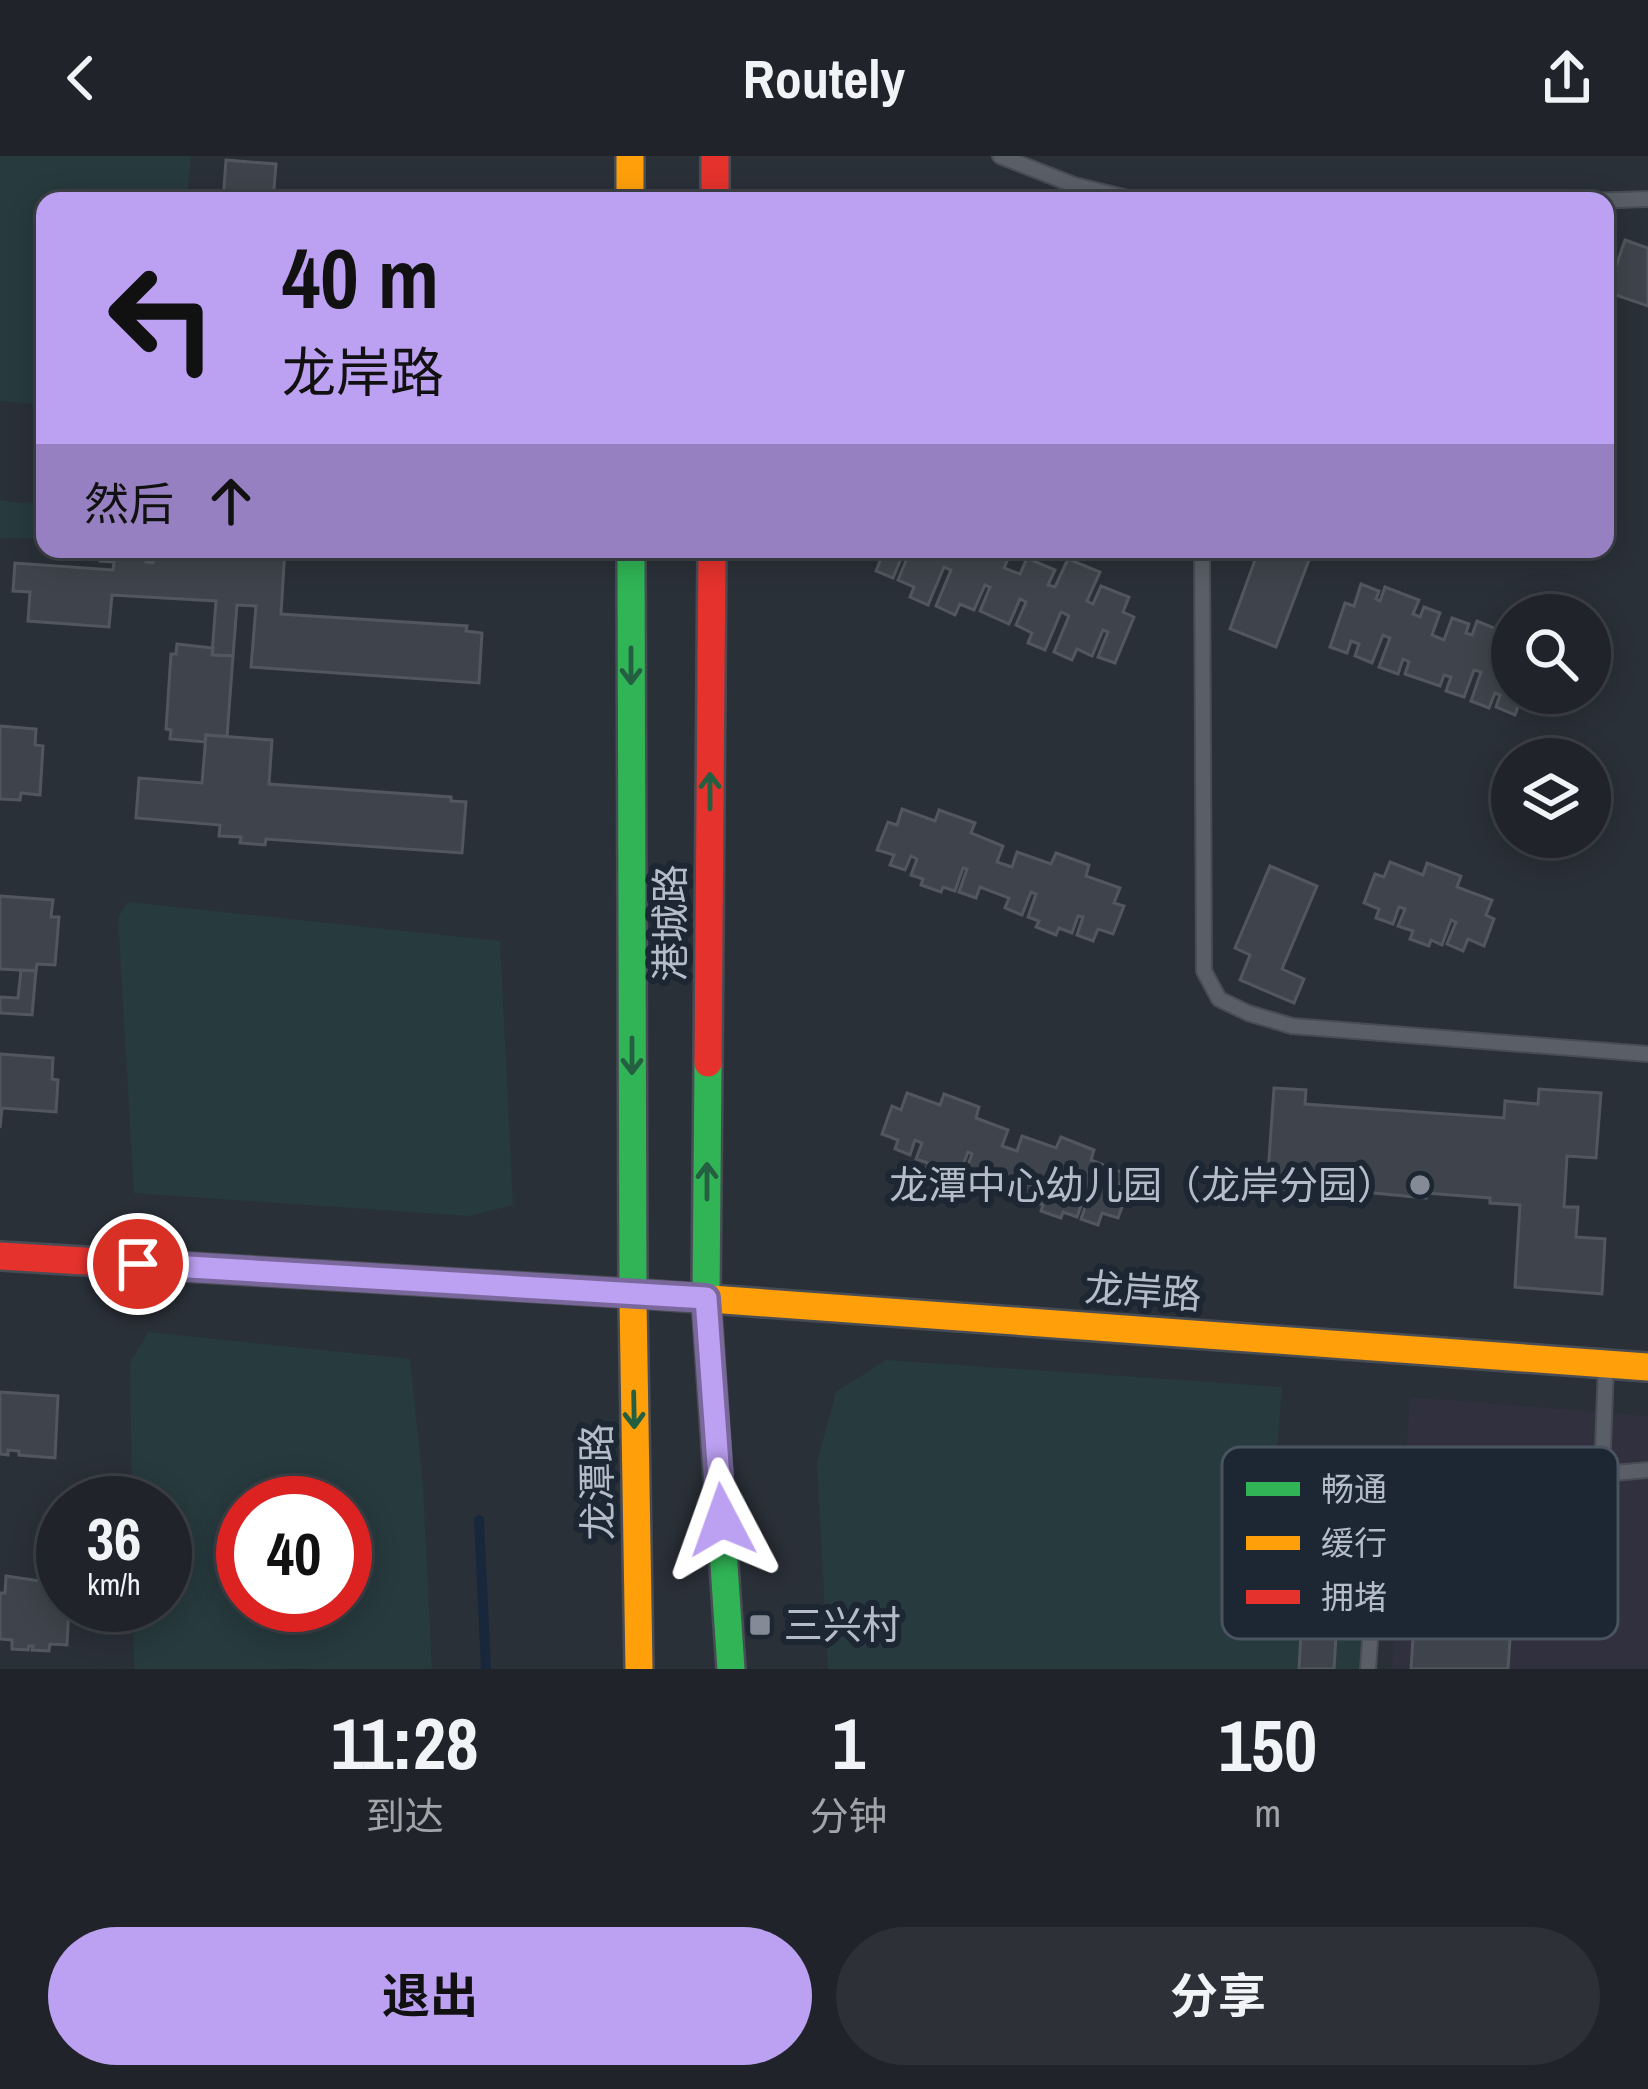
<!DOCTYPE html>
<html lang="zh">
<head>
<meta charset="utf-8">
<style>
  :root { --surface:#20242a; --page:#2d3036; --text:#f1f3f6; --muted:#a2a4a8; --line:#3d4147; --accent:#bca0f2 }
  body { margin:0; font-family:"Archivo Narrow","Noto Sans SC",sans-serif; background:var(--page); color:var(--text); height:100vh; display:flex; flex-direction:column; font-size:45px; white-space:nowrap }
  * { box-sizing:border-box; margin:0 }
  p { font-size:39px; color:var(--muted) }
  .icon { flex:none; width:66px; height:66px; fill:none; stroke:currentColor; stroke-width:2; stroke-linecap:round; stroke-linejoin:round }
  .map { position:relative; height:1513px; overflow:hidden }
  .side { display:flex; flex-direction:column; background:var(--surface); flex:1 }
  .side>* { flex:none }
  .banner { position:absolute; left:36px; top:36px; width:1578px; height:366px; border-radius:24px; box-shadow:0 6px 30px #0003,0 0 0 3px var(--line); background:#bca0f2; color:#111; overflow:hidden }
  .fabs { position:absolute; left:1491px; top:438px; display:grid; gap:24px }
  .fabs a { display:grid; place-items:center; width:120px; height:120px; border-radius:50%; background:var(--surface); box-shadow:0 6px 30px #0003,0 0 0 3px var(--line); font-size:60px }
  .speed { position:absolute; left:36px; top:1320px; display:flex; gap:24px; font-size:60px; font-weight:700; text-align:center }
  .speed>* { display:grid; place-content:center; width:156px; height:156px; border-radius:50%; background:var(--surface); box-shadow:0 6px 30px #0003,0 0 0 3px var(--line); line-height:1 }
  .speed small { font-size:30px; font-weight:400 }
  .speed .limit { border:18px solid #d22; background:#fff; color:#111 }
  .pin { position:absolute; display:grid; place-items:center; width:102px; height:102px; color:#fff; margin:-51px; border:6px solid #fff; border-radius:50%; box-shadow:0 3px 12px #0007 }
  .me { position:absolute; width:132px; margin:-66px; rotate:356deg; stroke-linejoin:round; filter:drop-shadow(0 0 9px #0008) }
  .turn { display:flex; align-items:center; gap:42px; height:252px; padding:0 48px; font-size:54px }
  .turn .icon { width:156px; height:156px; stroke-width:2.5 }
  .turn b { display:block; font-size:84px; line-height:102px }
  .then { display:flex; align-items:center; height:114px; padding:0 48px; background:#0003; gap:24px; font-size:45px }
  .eta { display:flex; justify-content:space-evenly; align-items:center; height:204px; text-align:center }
  .eta b { font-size:72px; font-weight:700; line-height:84px }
  .cta { display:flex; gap:24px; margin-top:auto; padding:24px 48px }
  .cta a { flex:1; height:138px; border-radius:72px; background:var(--accent); color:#111; font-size:48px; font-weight:700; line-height:138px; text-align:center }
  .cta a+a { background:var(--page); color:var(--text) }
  header { display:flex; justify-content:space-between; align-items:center; height:156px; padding:0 48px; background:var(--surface); font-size:54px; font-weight:700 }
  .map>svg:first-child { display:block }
  .medical { fill:#31303e }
  .green { fill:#273a3e; fill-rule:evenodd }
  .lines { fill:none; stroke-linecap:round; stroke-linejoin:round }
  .stream { stroke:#19273c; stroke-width:10 }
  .building { fill:#3f444c; stroke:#52575f; stroke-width:3 }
  .lane-casing { stroke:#484c55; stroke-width:18 }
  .fast-casing { stroke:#484c55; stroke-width:32 }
  .slow-casing { stroke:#484c55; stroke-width:32 }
  .jam-casing { stroke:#484c55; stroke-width:32 }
  .lane { stroke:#5a5e66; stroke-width:14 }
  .fast { stroke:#30b455; stroke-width:27 }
  .slow { stroke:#ff9f0a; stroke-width:27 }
  .jam { stroke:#e5322d; stroke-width:27 }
  .oneway { stroke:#255f41 }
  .route-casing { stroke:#7a689d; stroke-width:30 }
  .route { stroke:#bca0f2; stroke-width:21 }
  .poi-dot { fill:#848b96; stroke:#1d2633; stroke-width:4.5 }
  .labels { text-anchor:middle; stroke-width:12; stroke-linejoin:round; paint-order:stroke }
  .street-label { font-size:39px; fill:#b4bcc9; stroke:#1d2633 }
  .poi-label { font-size:39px; fill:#b4bcc9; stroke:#1d2633; text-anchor:end }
  .key { fill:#1d2633; stroke:#4a5360; stroke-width:3 }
  .key-label { font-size:33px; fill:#b4bcc9 }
</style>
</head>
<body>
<header><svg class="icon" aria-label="back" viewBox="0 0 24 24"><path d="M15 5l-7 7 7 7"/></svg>Routely<svg class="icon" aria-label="share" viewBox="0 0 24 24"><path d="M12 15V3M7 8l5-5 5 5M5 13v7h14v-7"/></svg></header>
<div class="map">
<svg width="1648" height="1513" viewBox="0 0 1648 1513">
  <rect width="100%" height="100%" fill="#2a3038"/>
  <!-- medical -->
  <path class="medical" d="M 1410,1241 L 1648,1260 L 1648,1513 L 1392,1513 Z"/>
  <!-- green -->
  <g class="green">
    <path d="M 0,0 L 191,0 L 187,45 L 45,45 L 45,249 L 0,245 Z"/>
    <path d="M 0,344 L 20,347 L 45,345 L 45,382 L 0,382 Z"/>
    <path d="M 128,746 L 500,785 L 513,1049 L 469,1060 L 134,1037 L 118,761 Z"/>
    <path d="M 148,1176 L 410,1203 L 423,1331 L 432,1513 L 134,1513 L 133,1449 L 165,1449 L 165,1347 L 132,1347 L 130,1207 ZM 243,1347 L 345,1347 L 345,1449 L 243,1449 Z"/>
    <path d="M 886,1204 L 1282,1231 L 1274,1334 L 1299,1355 L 1369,1361 L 1359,1513 L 828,1513 L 817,1307 L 836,1236 Z"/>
  </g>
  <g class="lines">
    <!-- stream -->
    <path class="stream" d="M 479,1364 L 486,1513"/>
  </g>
  <!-- building -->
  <g class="building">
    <path d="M 226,4 L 276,8 L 273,45 L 223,45 Z"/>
    <path d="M 1625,84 L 1648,92 L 1648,150 L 1607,136 Z"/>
    <path d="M 101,393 L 147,393 L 146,406 L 153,407 L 154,393 L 285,393 L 281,458 L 467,470 L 466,475 L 482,477 L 479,527 L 251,511 L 256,450 L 237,449 L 233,500 L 212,499 L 216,445 L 112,439 L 109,471 L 28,465 L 30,436 L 13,435 L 15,407 L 113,414 L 114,406 L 100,405 Z"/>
    <path d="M 885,393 L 971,393 L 968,399 L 976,402 L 979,393 L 1005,393 L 1011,396 L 1004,412 L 1020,418 L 1027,402 L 1055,414 L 1048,429 L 1055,431 L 1068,403 L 1100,416 L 1087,445 L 1093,448 L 1101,430 L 1129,441 L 1123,456 L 1134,461 L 1115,507 L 1098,501 L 1108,476 L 1103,474 L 1092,500 L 1077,493 L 1072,504 L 1054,496 L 1069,460 L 1061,456 L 1045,494 L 1028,487 L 1032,477 L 1016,469 L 1026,446 L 1020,443 L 1009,468 L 980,455 L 990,431 L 985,429 L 974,454 L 960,448 L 955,459 L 936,450 L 951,414 L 944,411 L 928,449 L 910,441 L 914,431 L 898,424 L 908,400 L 903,398 L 893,422 L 876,415 Z"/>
    <path d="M 1259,393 L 1279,393 L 1309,404 L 1276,491 L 1230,473 Z"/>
    <path d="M 1361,428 L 1379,435 L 1376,443 L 1380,445 L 1385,431 L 1419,444 L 1413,458 L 1420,461 L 1424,451 L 1440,457 L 1432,479 L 1444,484 L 1452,462 L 1469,468 L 1466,477 L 1472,479 L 1477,465 L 1509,478 L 1505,491 L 1512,492 L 1512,537 L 1523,537 L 1515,559 L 1496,551 L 1500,539 L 1495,537 L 1489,552 L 1471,545 L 1481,516 L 1474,514 L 1464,541 L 1446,535 L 1451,521 L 1444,519 L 1440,530 L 1405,518 L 1409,506 L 1403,503 L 1398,518 L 1379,511 L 1390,482 L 1383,479 L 1372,507 L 1355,500 L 1359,488 L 1351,485 L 1347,497 L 1330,491 L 1345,447 L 1354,450 Z"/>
    <path d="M 177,488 L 213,492 L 212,499 L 233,500 L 227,581 L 206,579 L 205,586 L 170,583 L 171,574 L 166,573 L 171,498 L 176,498 Z"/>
    <path d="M 0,570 L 36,573 L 35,589 L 43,590 L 40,639 L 21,637 L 20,644 L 0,643 Z"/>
    <path d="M 206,579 L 272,584 L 269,628 L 451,641 L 451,645 L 466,646 L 462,697 L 266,683 L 265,689 L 240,687 L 241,681 L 219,680 L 220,669 L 136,662 L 139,622 L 202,627 Z"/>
    <path d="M 902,653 L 935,665 L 939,654 L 975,667 L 971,677 L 1003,690 L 997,706 L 1012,711 L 1017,696 L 1051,708 L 1056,697 L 1089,709 L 1086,720 L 1120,732 L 1114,747 L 1124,750 L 1113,778 L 1098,773 L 1093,785 L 1077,779 L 1083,761 L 1078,760 L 1072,777 L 1059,772 L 1056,779 L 1036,771 L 1039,765 L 1028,761 L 1036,738 L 1031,736 L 1022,759 L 1005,752 L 1009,742 L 980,731 L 976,742 L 959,736 L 967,713 L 963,712 L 955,735 L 943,731 L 941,736 L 921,729 L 923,723 L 911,719 L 917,703 L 911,700 L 905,714 L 890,709 L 894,699 L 877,694 L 888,666 L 897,669 Z"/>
    <path d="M 1390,706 L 1423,719 L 1427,707 L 1461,720 L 1457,731 L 1492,744 L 1486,759 L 1494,763 L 1484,790 L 1468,783 L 1463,795 L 1447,788 L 1456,766 L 1451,764 L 1442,789 L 1431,784 L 1429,790 L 1410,783 L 1413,775 L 1398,770 L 1405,753 L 1399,751 L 1393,768 L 1376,762 L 1379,753 L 1364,747 L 1375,718 L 1384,721 Z"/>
    <path d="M 1270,710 L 1317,730 L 1282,813 L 1304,823 L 1294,847 L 1240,824 L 1250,799 L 1235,792 Z"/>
    <path d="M 0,740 L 53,744 L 51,761 L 59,761 L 55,809 L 37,808 L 36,815 L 0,813 Z"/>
    <path d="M 21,814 L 36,815 L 32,859 L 0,857 L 0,841 L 18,842 Z"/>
    <path d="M 0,898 L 53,902 L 52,923 L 58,924 L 56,956 L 2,952 L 0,972 Z"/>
    <path d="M 1274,932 L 1306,934 L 1305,948 L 1504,962 L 1505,945 L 1538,948 L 1539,933 L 1601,937 L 1596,1002 L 1567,1000 L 1564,1051 L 1578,1051 L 1576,1081 L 1605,1083 L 1602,1138 L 1515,1131 L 1520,1049 L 1490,1047 L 1490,1042 L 1426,1037 L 1426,1042 L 1301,1030 L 1301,1034 L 1267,1032 Z"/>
    <path d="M 907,937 L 940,949 L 944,938 L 979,951 L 976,962 L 1008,974 L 1002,990 L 1017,995 L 1022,980 L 1056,992 L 1061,981 L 1094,994 L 1091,1004 L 1124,1017 L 1119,1031 L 1128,1034 L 1118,1062 L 1102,1057 L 1098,1069 L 1081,1063 L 1087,1046 L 1083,1044 L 1077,1061 L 1063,1056 L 1061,1062 L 1041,1055 L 1043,1049 L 1033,1045 L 1041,1022 L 1035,1020 L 1027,1043 L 1010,1037 L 1014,1026 L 984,1015 L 981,1026 L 964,1020 L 972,998 L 968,996 L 959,1019 L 948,1015 L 946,1020 L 926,1013 L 928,1007 L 916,1003 L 922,987 L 915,984 L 910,999 L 895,993 L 898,984 L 882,978 L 892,950 L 901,954 Z"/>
    <path d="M 0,1236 L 58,1240 L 55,1302 L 19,1299 L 19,1295 L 8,1294 L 8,1299 L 0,1298 Z"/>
    <path d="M 1423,1329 L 1520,1336 L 1508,1513 L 1411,1513 Z"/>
    <path d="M 6,1420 L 40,1425 L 40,1422 L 63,1424 L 63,1449 L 69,1449 L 67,1489 L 50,1488 L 49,1495 L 32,1494 L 33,1490 L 29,1490 L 28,1494 L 12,1493 L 12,1484 L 0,1483 L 0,1437 L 5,1437 Z"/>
    <path d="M 1302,1460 L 1337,1463 L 1334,1513 L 1299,1513 Z"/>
  </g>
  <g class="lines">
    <defs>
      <g id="lane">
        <path d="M 1000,0 L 1074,29 L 1140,45"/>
        <path d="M 1590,45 L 1648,43"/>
        <path d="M 1202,393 L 1204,815 L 1219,843 L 1248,857 L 1292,870 L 1648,898"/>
        <path d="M 1602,1318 L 1606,1209"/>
        <path d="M 1368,1513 L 1383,1299 L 1602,1318 L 1648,1314"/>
      </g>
      <g id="fast">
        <path d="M 631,393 L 633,1145"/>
        <path d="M 708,907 L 706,1142 L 731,1513"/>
      </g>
      <g id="slow">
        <path d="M 630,0 L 630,45"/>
        <path d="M 642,1138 L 1648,1211"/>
        <path d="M 633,1145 L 639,1513"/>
      </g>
      <g id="jam">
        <path d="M 715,0 L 715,45"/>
        <path d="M 708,907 L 712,393"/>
        <path d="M 0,1100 L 642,1138"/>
      </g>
    </defs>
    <!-- lane casing -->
    <use href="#lane" class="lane-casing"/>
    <!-- fast casing -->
    <use href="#fast" class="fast-casing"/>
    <!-- slow casing -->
    <use href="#slow" class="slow-casing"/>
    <!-- jam casing -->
    <use href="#jam" class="jam-casing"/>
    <!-- lane -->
    <use href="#lane" class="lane"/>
    <!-- fast -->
    <use href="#fast" class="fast"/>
    <!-- slow -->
    <use href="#slow" class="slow"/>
    <!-- jam -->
    <use href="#jam" class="jam"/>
  </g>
  <!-- one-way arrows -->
  <defs><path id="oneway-shaft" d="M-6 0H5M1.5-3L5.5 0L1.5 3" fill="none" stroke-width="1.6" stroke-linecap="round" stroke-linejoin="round" transform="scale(3)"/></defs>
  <g class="oneway">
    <use href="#oneway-shaft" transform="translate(631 510) rotate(90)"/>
    <use href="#oneway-shaft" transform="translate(710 635) rotate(-90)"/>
    <use href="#oneway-shaft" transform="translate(632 900) rotate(90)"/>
    <use href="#oneway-shaft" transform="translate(707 1025) rotate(-90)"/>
    <use href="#oneway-shaft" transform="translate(634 1254) rotate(89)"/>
  </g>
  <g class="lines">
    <defs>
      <path id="route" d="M 138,1108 L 706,1142 L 722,1364"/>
    </defs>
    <!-- route casing -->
    <use href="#route" class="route-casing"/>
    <!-- route -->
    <use href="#route" class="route"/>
  </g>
  <!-- markers -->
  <g class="poi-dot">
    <circle cx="1420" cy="1029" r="12"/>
    <rect x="748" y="1457" width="24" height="24" rx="6"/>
  </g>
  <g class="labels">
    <!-- street labels -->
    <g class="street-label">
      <text transform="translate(670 767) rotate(-90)" y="14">港城路</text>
      <text transform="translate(1143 1135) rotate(4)" y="14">龙岸路</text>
      <text transform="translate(597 1326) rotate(-91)" y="14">龙潭路</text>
    </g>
    <!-- poi labels -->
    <g class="poi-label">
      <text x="1396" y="1043">龙潭中心幼儿园（龙岸分园）</text>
      <text x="784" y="1483" text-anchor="start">三兴村</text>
    </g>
  </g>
  <!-- legend -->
  <rect x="1222" y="1291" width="396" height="192" rx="18" class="key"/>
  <rect x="1246" y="1326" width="54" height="14" fill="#30b455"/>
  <rect x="1246" y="1380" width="54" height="14" fill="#ff9f0a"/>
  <rect x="1246" y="1434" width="54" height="14" fill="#e5322d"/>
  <g class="key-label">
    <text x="1321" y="1345">畅通</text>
    <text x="1321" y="1399">缓行</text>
    <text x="1321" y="1453">拥堵</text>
  </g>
</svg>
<div class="fabs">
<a><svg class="icon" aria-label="search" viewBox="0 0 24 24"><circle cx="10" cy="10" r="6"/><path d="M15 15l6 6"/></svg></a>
<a><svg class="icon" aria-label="layers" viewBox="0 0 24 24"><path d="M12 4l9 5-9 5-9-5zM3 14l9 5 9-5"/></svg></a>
</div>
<div class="speed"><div>36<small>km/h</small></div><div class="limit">40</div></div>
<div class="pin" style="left:138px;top:1108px;background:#d93025"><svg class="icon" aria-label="arrive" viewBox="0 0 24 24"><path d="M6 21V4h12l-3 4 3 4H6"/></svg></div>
<svg class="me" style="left:722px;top:1364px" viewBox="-20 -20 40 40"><path d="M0-17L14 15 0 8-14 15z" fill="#bca0f2" stroke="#fff" stroke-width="4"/></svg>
<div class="banner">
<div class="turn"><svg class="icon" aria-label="left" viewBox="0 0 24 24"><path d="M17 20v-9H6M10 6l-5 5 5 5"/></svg><div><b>40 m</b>龙岸路</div></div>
<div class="then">然后<svg class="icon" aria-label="ahead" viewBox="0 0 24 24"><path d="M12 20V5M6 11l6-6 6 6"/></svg></div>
</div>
</div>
<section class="side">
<div class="eta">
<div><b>11:28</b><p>到达</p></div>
<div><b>1</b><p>分钟</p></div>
<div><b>150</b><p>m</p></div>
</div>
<div class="cta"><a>退出</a><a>分享</a></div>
</section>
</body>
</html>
